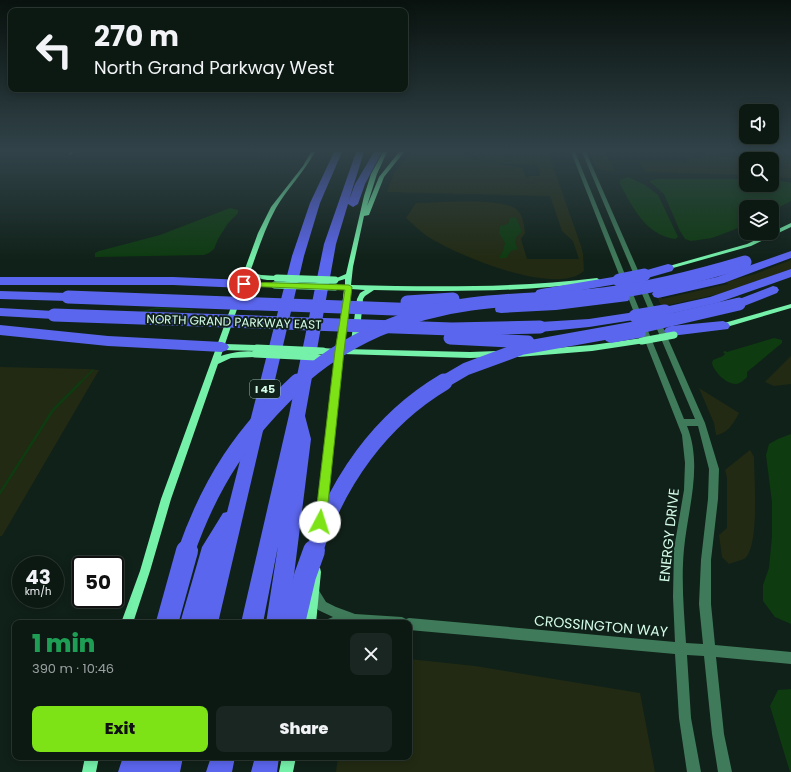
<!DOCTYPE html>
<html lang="en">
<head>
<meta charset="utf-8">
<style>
  :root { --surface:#0c1913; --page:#1a2621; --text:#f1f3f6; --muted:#9aa0a0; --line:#2c3833; --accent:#7de317 }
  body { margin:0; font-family:Poppins,sans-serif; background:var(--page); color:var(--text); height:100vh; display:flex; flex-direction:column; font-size:15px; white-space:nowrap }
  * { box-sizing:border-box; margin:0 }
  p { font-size:13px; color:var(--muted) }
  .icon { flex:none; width:22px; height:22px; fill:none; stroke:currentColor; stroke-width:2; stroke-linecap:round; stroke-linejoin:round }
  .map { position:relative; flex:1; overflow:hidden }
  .details { position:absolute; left:12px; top:620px; width:400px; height:140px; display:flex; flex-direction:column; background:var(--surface); border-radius:8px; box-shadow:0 2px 10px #0003,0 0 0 1px var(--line) }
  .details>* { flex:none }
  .top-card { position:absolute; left:8px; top:8px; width:400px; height:84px; border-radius:8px; box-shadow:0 2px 10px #0003,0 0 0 1px var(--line); background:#0c1913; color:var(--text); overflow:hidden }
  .controls { position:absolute; left:739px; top:104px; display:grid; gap:8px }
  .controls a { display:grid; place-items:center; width:40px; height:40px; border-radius:8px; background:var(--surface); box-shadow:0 2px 10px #0003,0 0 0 1px var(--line); font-size:20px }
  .speed { position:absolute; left:12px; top:556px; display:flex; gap:8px; font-size:20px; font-weight:700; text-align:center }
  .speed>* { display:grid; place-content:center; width:52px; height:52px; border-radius:50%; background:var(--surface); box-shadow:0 2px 10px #0003,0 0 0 1px var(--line); line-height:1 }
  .speed small { font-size:10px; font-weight:400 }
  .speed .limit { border:2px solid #111; border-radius:6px; background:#fff; color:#111 }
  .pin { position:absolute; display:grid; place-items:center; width:34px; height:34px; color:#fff; margin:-17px; border:2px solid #fff; border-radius:50%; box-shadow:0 1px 4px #0007 }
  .me { position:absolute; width:44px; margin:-22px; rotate:5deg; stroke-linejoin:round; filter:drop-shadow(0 0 3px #0008) }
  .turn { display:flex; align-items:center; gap:14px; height:84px; padding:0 20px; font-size:18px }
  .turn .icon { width:52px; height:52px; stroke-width:2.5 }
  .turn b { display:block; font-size:28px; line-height:34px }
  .round { display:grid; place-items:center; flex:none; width:42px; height:42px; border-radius:8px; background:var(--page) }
  .summary { display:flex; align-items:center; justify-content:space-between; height:68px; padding:0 20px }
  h1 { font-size:24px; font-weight:800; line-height:30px; color:#1e9e55 }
  .action { display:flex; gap:8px; margin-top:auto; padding:8px 20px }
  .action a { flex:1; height:46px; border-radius:8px; background:var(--accent); color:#111; font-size:16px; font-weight:800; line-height:46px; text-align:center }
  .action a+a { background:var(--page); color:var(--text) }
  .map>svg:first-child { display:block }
  .green { fill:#222a13 }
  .water { fill:#0e3b10 }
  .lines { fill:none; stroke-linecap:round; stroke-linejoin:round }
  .stream-far1 { stroke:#0e3b10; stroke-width:1.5 }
  .stream { stroke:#0e3b10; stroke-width:2.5 }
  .minor { fill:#3f7b5a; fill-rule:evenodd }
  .tertiary { fill:#3f7b5a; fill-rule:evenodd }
  .secondary { fill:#75f1aa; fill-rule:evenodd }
  .motorway { fill:#5b66ee; fill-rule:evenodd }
  .secondary-bridge { stroke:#75f1aa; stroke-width:7 }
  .motorway-bridge-far2 { stroke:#5b66ee; stroke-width:13 }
  .motorway-bridge-far1 { stroke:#5b66ee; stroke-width:17 }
  .motorway-bridge { stroke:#5b66ee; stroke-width:22 }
  .route { fill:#7de317; stroke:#51940f }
  .labels { text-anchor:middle; stroke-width:4; stroke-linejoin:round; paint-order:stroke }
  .shield { fill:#102119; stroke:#99baaa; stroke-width:1 }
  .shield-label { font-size:11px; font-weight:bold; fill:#d4fbe8 }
  .street-label { font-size:12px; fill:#d4fbe8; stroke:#102119 }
  .near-street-label { font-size:14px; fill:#d4fbe8; stroke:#102119 }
</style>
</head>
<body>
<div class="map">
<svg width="791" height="772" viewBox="0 0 791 772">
  <rect width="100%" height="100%" fill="#102119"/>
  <!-- green -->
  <g class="green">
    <path d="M 412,152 L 461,152 L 474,160 L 523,168 L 526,178 L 528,178 L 529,176 L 540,176 L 540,172 L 537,165 L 495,163 L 493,154 L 493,162 L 471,157 L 469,152 L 548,152 L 581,246 L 583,254 L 584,271 C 555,297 456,255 427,236 C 420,231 413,224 406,218 L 416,203 C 436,203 505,197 517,210 C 523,215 524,225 525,233 L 521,239 L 527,259 L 579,259 L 573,241 L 562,231 L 550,196 L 387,192 L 394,173 Z"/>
    <path d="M 589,152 L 605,152 L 616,172 L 597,169 Z"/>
    <path d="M 706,152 L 716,152 L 746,158 L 753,152 L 791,152 L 791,178 L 772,177 L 772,159 L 746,159 L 746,175 L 645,172 L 639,162 L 642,161 L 687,163 L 686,160 L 701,159 Z"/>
    <path d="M 791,260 L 791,269 L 719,294 L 664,306 L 661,306 L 658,298 L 661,297 L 662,299 L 728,284 L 726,282 L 755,274 Z"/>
    <path d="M 791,356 L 791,384 L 774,386 L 765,382 Z"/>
    <path d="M 0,367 L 87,369 L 99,370 L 2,536 L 0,536 Z"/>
    <path d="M 699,388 L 739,413 C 734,423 727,434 716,435 L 714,423 Z"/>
    <path d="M 750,450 L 754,457 C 754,477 760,549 744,559 C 740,561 733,562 729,564 L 722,557 L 719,535 L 727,528 L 727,477 L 725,470 Z"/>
    <path d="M 409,659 L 475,666 L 640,693 L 655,772 L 336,772 L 338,757 L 409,757 Z"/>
  </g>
  <!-- water -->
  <g class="water">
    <path d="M 628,177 L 645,185 L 658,195 L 678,237 L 675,239 C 646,235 633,208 620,184 L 620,180 Z"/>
    <path d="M 657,179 L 746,179 L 746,185 L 772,185 L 772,179 L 791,183 L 791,201 L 772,211 L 772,207 L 746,207 L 746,225 L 712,238 L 691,241 L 685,239 L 680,231 L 664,194 L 649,181 Z"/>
    <path d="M 230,208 L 238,210 L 238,213 L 228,223 L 218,239 L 214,249 L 209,253 L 204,255 L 95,257 L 95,253 L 99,251 L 160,235 Z"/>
    <path d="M 516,217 L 522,232 L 516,237 L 515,243 L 518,249 L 511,251 L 506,258 L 499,258 L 503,251 L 505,243 L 499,233 L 500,226 L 508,224 L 510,218 Z"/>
    <path d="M 774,338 L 782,340 L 782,343 L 747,372 L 747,377 C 744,380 740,384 736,384 C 726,384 714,372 712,363 L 713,360 L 723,356 L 725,354 L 723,352 L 725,351 L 727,352 Z"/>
    <path d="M 791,434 L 791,624 L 775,617 L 763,601 L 763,585 L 769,568 L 772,536 L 772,502 L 766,455 L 769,444 L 778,439 Z"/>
    <path d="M 791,689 L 791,772 L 790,772 L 770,706 L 778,690 Z"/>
  </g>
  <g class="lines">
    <!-- stream-far1 -->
    <g class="stream-far1">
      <path d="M 138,313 L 157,308 L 192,310"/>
      <path d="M 80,383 L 93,370"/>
    </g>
    <!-- stream -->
    <path class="stream" d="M 0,493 L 53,410 L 81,382"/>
    <!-- minor -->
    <path class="minor" d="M 70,152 L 75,152 L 70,155 L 68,154 Z"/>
    <!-- tertiary -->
    <path class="tertiary" d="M 571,152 L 575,152 L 684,419 L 695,419 L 582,152 L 586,152 L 705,423 L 719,469 L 718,499 L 711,560 L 711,604 L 715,645 L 791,652 L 791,664 L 716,657 L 724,734 L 732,772 L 718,772 L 712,734 L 704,656 L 687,655 L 691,718 L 701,772 L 687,772 L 679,718 L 675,654 L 409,630 L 409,623 L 326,623 L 328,619 L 333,617 L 318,610 L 309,593 L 310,589 L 314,588 L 318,589 L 326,602 L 336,607 L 355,614 L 402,617 L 406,619 L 409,618 L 675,642 L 673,597 L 674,549 L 684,490 L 685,463 L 682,435 ZM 687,426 L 698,426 L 709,469 L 708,499 L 701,560 L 699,604 L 703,644 L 686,643 C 684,612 681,580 684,549 C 688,507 703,466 687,426 Z"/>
    <!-- secondary -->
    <g class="secondary">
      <path d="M 311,152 L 315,152 C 304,172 287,189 276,208 C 265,228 258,250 250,272 L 261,275 L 277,276 L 280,278 C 273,283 258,278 249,275 L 247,282 L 275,283 L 278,285 L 275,287 L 245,286 L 225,344 L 257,345 L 261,348 L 257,351 L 223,350 L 221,356 C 228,353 253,348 259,354 L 255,357 L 231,358 L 218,364 L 171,499 L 150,571 L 133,623 L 121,623 L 140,571 L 161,499 L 258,233 L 271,207 L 303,166 Z"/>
      <path d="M 383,152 L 387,152 L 377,174 L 367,206 L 379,177 L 399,152 L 404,152 L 384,177 L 369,215 L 364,216 L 353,267 L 351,285 C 434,287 515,288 597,278 L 600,280 L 597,282 C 523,292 448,292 374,290 L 365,296 L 363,299 L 359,341 L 360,344 L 356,347 L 353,346 L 351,341 L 357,299 L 360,293 L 365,290 L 351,289 L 344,349 L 470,352 L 497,351 L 501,354 L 497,357 L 470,358 L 343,354 L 325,521 L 324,524 L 320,526 L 316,524 L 315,521 L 336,354 L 323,354 L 319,351 L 323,348 L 337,349 L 344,289 L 335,289 L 332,287 L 335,285 L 345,285 L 345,279 L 335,282 L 332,280 L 346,274 L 364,196 L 371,174 Z"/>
      <path d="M 791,223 L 791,227 L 751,246 L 666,270 L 662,270 L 661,269 L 662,268 L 747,244 Z"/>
      <path d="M 791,304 L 791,308 L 720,329 L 716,327 L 717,325 Z"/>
      <path d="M 642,338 L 645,339 L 646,341 L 645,343 L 592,351 L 518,357 L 514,354 L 518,351 L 592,345 Z"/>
      <path d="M 316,567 L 320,568 L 321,572 L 316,623 L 304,623 L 311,572 L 312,568 Z"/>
      <path d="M 85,757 L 99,757 L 96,772 L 82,772 Z"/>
      <path d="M 282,757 L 296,757 L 293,772 L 279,772 Z"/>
    </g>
    <!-- motorway -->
    <g class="motorway">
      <path d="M 334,152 L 342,152 L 320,203 L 304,256 L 218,623 L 180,623 L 202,547 L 223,513 L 227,512 L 292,256 L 310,203 Z"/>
      <path d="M 356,152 L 364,152 L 349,200 L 355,184 L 374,152 L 382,152 L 365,184 L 358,204 L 353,207 L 348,204 L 336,244 L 305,416 L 311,439 L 288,623 L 266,623 L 278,546 L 263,623 L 241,623 L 289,415 L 324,244 Z"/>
      <path d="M 791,251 L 791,258 L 724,283 L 658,298 L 654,297 L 652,294 L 654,291 L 658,290 L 717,277 Z"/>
      <path d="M 668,264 L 672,265 L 674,268 L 672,271 L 644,279 L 640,278 L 638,275 L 640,272 Z"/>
      <path d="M 791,269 L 791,277 L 717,303 L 665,315 L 660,314 L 658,311 L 660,308 L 710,297 Z"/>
      <path d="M 619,276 L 623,277 L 625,280 L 623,283 L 541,297 L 537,296 L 535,293 L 537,290 L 541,289 Z"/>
      <path d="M 0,277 L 173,277 L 244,280 L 248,281 L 250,284 L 248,287 L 244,288 L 173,285 L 0,285 Z"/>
      <path d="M 773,286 L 777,287 L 779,290 L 777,293 L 739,308 L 734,307 L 733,304 L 734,301 Z"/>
      <path d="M 0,291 L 68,293 L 72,294 L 74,297 L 72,300 L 68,301 L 0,299 Z"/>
      <path d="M 624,294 L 628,295 L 630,298 L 628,301 L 556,310 L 501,313 L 496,312 L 495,309 L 496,306 L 501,305 L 556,302 Z"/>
      <path d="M 0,308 L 54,311 L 59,312 L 61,315 L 59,318 L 54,319 L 0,316 Z"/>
      <path d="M 635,312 L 640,313 L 642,316 L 640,319 L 589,327 L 540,332 L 535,330 L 533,327 L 535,324 L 540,322 L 589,319 Z"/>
      <path d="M 723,321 L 728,323 L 730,326 L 728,329 L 671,336 L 666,334 L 664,331 L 666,328 L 671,326 Z"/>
      <path d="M 0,325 L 108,336 L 222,342 L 227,344 L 229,347 L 227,350 L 222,352 L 108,346 L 0,335 Z"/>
      <path d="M 639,329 L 644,331 L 646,334 L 644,337 L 611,343 L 606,341 L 604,338 L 606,335 Z"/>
      <path d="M 123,757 L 183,757 L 180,772 L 118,772 Z"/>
      <path d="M 211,757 L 235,757 L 232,772 L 206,772 Z"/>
      <path d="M 255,757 L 279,757 L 277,772 L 251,772 Z"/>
    </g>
    <!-- secondary-bridge -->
    <g class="secondary-bridge">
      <path d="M 277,278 L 335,280"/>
      <path d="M 275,285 L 335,287"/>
      <path d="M 642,341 L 674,335"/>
      <path d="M 257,348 L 323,351"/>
      <path d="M 255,354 L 316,357 L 322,359"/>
    </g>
    <!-- motorway-bridge-far2 -->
    <g class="motorway-bridge-far2">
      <path d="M 619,280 L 644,275"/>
      <path d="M 68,297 L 422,310"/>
      <path d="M 407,302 L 453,299"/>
      <path d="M 54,315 L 452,329 L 540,327"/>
      <path d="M 635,316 L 665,311"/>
      <path d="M 450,338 L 528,342"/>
      <path d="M 297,383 C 343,340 408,312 471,304 C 515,298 559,299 603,294 C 652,288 698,276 745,262"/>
      <path d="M 442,383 L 466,369 L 523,348 L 640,327 L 739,304"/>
    </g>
    <!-- motorway-bridge-far1 -->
    <g class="motorway-bridge-far1">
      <path d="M 186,552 C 211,481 243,433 298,382"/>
      <path d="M 314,552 C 337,482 380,420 444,382"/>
    </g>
    <!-- motorway-bridge -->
    <g class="motorway-bridge">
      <path d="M 167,623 L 187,551"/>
      <path d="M 294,623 L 305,576 L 314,551"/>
    </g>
  </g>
  <!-- sky -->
  <linearGradient id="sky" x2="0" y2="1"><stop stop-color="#09120e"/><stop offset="0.58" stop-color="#314349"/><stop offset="1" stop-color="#314349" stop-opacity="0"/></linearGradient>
  <rect width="791" height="260" fill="url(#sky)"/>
  <!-- route -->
  <path class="route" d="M 244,282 L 349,285 L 352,287 L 344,351 L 326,522 L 324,526 L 320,527 L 316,526 L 315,522 L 335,351 L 345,290 L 241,286 L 241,283 Z"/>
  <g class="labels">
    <!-- shield labels -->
    <rect class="shield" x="250" y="380" width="30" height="18" rx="3"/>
    <g class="shield-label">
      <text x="265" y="393">I 45</text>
    </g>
    <!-- street labels -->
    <g class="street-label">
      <text transform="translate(234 322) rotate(2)" y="4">NORTH GRAND PARKWAY EAST</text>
    </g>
    <!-- near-street labels -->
    <g class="near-street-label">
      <text transform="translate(669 535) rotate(-84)" y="5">ENERGY DRIVE</text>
      <text transform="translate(601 626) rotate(5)" y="5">CROSSINGTON WAY</text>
    </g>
  </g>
</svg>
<div class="controls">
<a><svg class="icon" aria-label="sound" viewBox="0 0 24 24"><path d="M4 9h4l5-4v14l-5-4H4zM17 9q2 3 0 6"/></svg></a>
<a><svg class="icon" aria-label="search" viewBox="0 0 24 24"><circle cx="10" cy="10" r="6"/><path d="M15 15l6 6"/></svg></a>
<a><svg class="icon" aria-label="layers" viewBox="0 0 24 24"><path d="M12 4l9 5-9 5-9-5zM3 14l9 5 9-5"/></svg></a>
</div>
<div class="speed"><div>43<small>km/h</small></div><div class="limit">50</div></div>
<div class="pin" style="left:244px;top:284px;background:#d93025"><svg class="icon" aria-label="arrive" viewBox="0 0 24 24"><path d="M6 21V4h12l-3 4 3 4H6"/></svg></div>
<svg class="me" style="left:320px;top:522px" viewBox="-20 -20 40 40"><circle r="19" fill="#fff"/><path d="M0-13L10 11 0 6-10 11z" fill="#7de317"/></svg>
<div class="top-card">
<div class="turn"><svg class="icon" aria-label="left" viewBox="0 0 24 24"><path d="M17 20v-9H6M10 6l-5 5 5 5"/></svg><div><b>270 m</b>North Grand Parkway West</div></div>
</div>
<section class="details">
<div class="summary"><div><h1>1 min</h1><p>390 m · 10:46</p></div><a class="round"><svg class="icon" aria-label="close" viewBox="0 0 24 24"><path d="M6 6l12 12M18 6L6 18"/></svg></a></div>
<div class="action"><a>Exit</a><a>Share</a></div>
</section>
</div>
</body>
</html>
